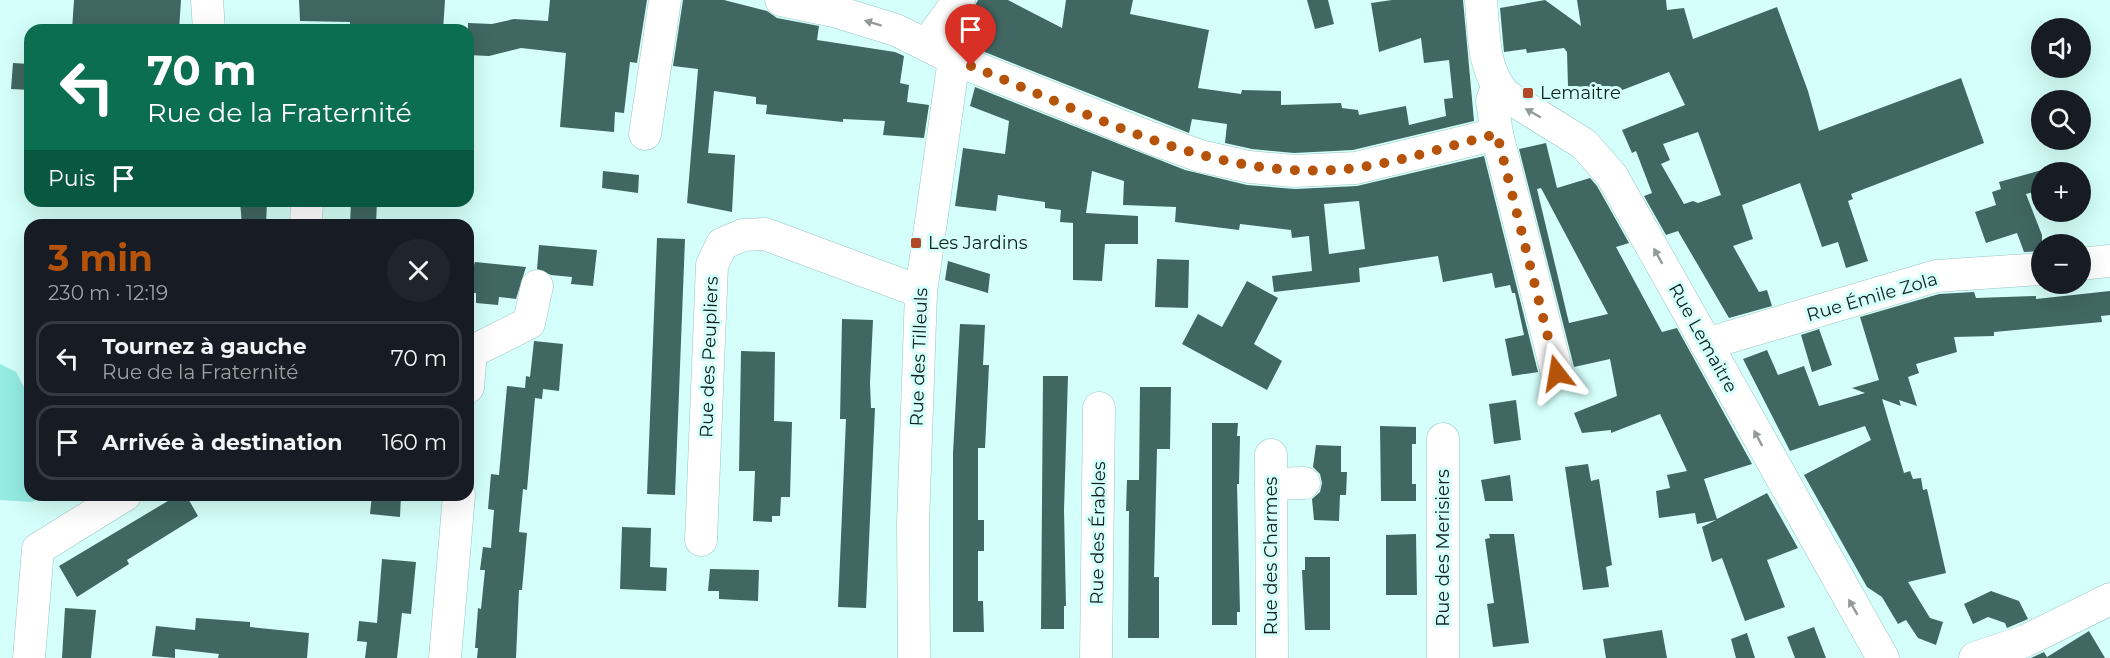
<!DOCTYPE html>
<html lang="fr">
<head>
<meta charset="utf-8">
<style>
  :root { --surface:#171b24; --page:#20242c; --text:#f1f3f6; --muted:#9ea1a6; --line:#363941; --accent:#b45309 }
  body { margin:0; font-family:Montserrat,sans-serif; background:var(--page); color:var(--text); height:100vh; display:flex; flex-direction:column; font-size:22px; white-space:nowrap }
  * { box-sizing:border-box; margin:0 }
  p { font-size:20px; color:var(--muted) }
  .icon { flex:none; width:33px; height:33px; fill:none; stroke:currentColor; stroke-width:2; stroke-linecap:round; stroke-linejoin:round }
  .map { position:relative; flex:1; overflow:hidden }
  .side { position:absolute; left:24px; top:219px; width:450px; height:282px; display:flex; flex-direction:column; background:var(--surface); border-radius:18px; box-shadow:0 6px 24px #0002 }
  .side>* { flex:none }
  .hud { position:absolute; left:24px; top:24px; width:450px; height:183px; border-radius:18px; box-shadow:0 6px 24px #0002; background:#0b6e4f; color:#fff; overflow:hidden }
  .controls { position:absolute; left:2031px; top:18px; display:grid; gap:12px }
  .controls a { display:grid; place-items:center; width:60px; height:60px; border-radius:50%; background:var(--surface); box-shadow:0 6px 24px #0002; font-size:30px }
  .pin { position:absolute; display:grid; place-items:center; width:51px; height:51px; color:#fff; margin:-62px -26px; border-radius:50% 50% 50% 0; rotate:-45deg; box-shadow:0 0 6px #0007 }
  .pin .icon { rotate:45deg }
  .me { position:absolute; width:66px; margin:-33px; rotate:346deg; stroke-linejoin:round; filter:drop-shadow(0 0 4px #0008) }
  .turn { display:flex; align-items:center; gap:21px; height:126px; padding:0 24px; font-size:27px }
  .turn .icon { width:78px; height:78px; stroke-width:2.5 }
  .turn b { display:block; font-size:42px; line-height:51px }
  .then { display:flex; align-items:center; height:57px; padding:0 24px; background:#0003; gap:12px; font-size:22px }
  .round { display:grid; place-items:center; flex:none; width:63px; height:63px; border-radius:32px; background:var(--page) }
  .head { display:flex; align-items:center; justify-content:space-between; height:102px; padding:0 24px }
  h1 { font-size:36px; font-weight:700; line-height:45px; color:var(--accent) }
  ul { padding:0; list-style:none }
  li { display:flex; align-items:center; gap:18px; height:75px; margin:0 12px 9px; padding:0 12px; border:3px solid var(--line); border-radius:18px }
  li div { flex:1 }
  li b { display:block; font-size:22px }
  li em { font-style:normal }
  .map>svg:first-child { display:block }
  .green { fill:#94ece3 }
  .building { fill:#416763; fill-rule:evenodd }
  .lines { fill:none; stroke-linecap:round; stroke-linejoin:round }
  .minor-casing { stroke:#9bc5c0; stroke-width:33 }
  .minor { stroke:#fff; stroke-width:32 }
  .oneway { fill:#939b9a }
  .route { stroke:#b45309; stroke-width:10; stroke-dasharray:0 18 }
  .poi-dot { fill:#b14928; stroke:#d4fffa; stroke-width:2 }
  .labels { text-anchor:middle; stroke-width:6; stroke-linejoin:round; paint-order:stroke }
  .poi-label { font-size:18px; fill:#0f201e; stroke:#d4fffa; text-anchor:start }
  .street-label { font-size:18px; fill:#0f201e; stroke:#d4fffa }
</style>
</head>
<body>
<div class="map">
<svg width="2110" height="658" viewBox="0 0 2110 658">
  <rect width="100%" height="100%" fill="#d4fffa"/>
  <!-- green -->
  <path class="green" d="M 0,364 L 16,372 L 30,399 L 30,495 L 44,495 L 32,502 L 0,500 Z"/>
  <!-- building -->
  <g class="building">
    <path d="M 74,0 L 181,0 L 179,30 L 72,30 Z"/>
    <path d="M 299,0 L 445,0 L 443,30 L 350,30 L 350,22 L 300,21 Z"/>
    <path d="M 550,0 L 647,0 L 637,63 L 630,62 L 624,113 L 615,112 L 614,132 L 560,127 L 566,53 L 521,48 L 489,56 L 468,55 L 468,23 L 492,24 L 514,19 L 548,21 Z"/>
    <path d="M 683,0 L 724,0 L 767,11 L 777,18 L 819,26 L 817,40 L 895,52 L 904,56 L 900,83 L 909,85 L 907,102 L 929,105 L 924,138 L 883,135 L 885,121 L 843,119 L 843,122 L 766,114 L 767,105 L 756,104 L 756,97 L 714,91 L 708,153 L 735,155 L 732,212 L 687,203 L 698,69 L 673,66 Z"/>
    <path d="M 978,0 L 1008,0 L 1062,28 L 1066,0 L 1133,0 L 1130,14 L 1209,30 L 1198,88 L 1241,94 L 1242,90 L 1281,91 L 1281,105 L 1341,103 L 1342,108 L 1358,110 L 1359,115 L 1406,106 L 1409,125 L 1446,116 L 1444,99 L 1453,98 L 1449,60 L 1424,63 L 1421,38 L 1379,52 L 1371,3 L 1392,0 L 1463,0 L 1474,121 L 1353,150 L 1294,153 L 1252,149 L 1225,143 L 1227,124 L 1192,119 L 1189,133 L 967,45 L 974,26 L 966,22 Z"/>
    <path d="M 1307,0 L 1328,0 L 1334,24 L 1315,29 Z"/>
    <path d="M 1545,0 L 1581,26 L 1577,0 L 1666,0 L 1667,10 L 1684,8 L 1693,39 L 1777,7 L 1808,91 L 1819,131 L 1961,78 L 1984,143 L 1851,194 L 1853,199 L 1848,201 L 1868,261 L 1846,268 L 1838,242 L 1822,247 L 1800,183 L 1742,205 L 1753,239 L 1733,246 L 1759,292 L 1767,290 L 1772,306 L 1729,318 L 1678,231 L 1666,235 L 1649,205 L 1644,196 L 1652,193 L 1636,151 L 1632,153 L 1622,130 L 1685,105 L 1669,72 L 1594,101 L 1593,87 L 1568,86 L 1567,52 L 1564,48 L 1527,53 L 1526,49 L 1504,52 L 1500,8 ZM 1698,132 L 1721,195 L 1698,203 L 1693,201 L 1684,204 L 1661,164 L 1670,160 L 1663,144 Z"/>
    <path d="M 13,63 L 30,64 L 30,90 L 11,89 Z"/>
    <path d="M 975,87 L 1185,170 L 1247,185 L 1295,189 L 1357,186 L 1484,156 L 1538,372 L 1512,376 L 1505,339 L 1524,335 L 1515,293 L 1512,293 L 1510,285 L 1495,288 L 1492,273 L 1443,282 L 1438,256 L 1359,268 L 1360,282 L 1274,292 L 1272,276 L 1312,271 L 1309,236 L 1292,238 L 1291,230 L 1240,224 L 1239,230 L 1175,222 L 1176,207 L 1123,205 L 1124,181 L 1092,171 L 1086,213 L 1138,216 L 1138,244 L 1105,244 L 1102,281 L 1073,280 L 1073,223 L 1060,222 L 1061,210 L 1045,208 L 1045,202 L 998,195 L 996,211 L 955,206 L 963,148 L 1005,154 L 1009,121 L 970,106 ZM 1359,201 L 1365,249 L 1329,254 L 1324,204 Z"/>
    <path d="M 1546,143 L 1557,188 L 1590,178 L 1597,186 L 1629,243 L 1616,247 L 1662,332 L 1677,328 L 1752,464 L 1704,479 L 1717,519 L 1767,493 L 1798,548 L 1767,560 L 1785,607 L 1745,621 L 1722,558 L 1712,562 L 1702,527 L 1716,520 L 1697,524 L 1695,513 L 1659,518 L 1656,491 L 1670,488 L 1667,475 L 1687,471 L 1660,414 L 1611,433 L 1611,430 L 1582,433 L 1574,413 L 1617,396 L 1610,359 L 1574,367 L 1519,149 ZM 1541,188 L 1559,222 L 1608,314 L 1569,323 L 1537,189 Z"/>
    <path d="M 2042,170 L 2042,190 L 2026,194 L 2042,235 L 2042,251 L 2024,252 L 2017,233 L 1986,243 L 1975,212 L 1996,205 L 1992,192 L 2001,189 L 1999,182 Z"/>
    <path d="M 603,171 L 639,175 L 638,193 L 602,188 Z"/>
    <path d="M 240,201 L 267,201 L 266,225 L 242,225 Z"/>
    <path d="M 351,201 L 377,201 L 376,225 L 350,225 Z"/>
    <path d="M 657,238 L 685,239 L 675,495 L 647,494 Z"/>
    <path d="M 539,245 L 597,250 L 593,286 L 571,284 L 572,277 L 551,275 L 537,269 Z"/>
    <path d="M 1157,259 L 1189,260 L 1188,308 L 1155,307 Z"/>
    <path d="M 948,261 L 990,274 L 988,293 L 945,280 Z"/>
    <path d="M 475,262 L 526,267 L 516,299 L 499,297 L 498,305 L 476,303 L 476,293 L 468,293 L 468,265 L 474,265 Z"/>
    <path d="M 1247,281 L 1278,298 L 1254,344 L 1282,361 L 1267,390 L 1182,344 L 1198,314 L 1222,327 Z"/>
    <path d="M 2110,291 L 2110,315 L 2101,316 L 2102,322 L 1994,332 L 1994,336 L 1954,337 L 1957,352 L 1916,364 L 1919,373 L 1908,377 L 1917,406 L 1899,400 L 1901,406 L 1882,399 L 1904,473 L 1910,471 L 1913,479 L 1921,478 L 1923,490 L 1927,489 L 1946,573 L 1908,582 L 1930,618 L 1943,622 L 1936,645 L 1918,638 L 1906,620 L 1898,624 L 1882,597 L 1867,587 L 1804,475 L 1871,440 L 1865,426 L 1790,451 L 1743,359 L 1767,350 L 1778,375 L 1804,366 L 1819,406 L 1865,393 L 1852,388 L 1879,380 L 1860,317 L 1939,294 L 1974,292 L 1976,298 L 2036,296 L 2036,299 Z"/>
    <path d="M 842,319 L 873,320 L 870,383 L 871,408 L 875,408 L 866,608 L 838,607 L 846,419 L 840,419 Z"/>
    <path d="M 960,324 L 985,325 L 983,365 L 989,365 L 985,448 L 978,448 L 978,520 L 984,520 L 984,551 L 978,551 L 978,601 L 983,601 L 984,632 L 953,632 L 953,453 Z"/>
    <path d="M 1819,329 L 1832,365 L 1812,372 L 1801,335 Z"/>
    <path d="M 534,341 L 563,344 L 559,391 L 543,389 L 542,399 L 535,398 L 527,490 L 523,489 L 519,532 L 527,533 L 522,590 L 519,590 L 516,658 L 477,658 L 478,648 L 475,648 L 478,608 L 481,609 L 485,570 L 480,570 L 483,547 L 491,548 L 494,510 L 488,509 L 491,474 L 499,475 L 507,386 L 525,388 L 526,376 L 530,377 Z"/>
    <path d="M 741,351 L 775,352 L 774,421 L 792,422 L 790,497 L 781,497 L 780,516 L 772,516 L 772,522 L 753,521 L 755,471 L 739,471 Z"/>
    <path d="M 1043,376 L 1068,376 L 1064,510 L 1066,606 L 1064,606 L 1064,629 L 1041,629 Z"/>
    <path d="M 1140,387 L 1171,387 L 1170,449 L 1157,449 L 1154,577 L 1159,577 L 1159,638 L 1128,638 L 1129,511 L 1126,511 L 1127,480 L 1139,480 Z"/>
    <path d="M 1516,400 L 1521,440 L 1494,444 L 1489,404 Z"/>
    <path d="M 1212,423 L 1238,423 L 1237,436 L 1240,436 L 1239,484 L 1237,484 L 1240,612 L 1237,612 L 1237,625 L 1212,625 Z"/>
    <path d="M 1380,426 L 1416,427 L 1416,444 L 1412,444 L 1412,484 L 1416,484 L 1416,501 L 1381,501 Z"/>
    <path d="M 1316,445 L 1341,446 L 1341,472 L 1347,472 L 1346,495 L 1340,495 L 1339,521 L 1314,520 L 1312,499 L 1320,492 L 1322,483 L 1320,474 L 1313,467 Z"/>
    <path d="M 1588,464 L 1591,481 L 1599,479 L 1612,565 L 1606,567 L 1609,587 L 1583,590 L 1565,467 Z"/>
    <path d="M 1510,475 L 1513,501 L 1485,501 L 1481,480 Z"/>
    <path d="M 178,495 L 186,495 L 198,516 L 127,560 L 129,564 L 77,597 L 59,566 Z"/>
    <path d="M 372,495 L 401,495 L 400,517 L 370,514 Z"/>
    <path d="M 622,527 L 651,528 L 650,567 L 667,568 L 666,591 L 620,589 Z"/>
    <path d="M 1416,534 L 1417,595 L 1386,595 L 1386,535 Z"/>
    <path d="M 1489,534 L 1514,534 L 1529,643 L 1493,647 L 1487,604 L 1494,603 L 1485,539 L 1490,538 Z"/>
    <path d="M 1305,557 L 1330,557 L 1330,630 L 1305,630 L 1302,570 L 1305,570 Z"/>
    <path d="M 382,559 L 416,562 L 411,614 L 402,613 L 397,658 L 365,658 L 367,642 L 357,641 L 359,621 L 377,623 Z"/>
    <path d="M 710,569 L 759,570 L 758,601 L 719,599 L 719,591 L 708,591 Z"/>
    <path d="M 1991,591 L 2019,601 L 2028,619 L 2007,628 L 2005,623 L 1988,617 L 1973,624 L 1964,604 Z"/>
    <path d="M 65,608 L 96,610 L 91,658 L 62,658 Z"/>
    <path d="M 196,618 L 250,622 L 250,627 L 309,633 L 307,658 L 218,658 L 219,654 L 175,649 L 175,658 L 152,656 L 156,626 L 195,630 Z"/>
    <path d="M 1814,627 L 1826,658 L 1795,658 L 1787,637 Z"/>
    <path d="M 1662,630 L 1667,658 L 1606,658 L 1603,639 Z"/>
    <path d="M 2089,631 L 2105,658 L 2031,658 L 2044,652 L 2047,657 Z"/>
    <path d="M 1747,633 L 1755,658 L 1736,658 L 1731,639 Z"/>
  </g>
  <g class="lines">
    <defs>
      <g id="minor">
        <path d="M 207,0 L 209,30"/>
        <path d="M 781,0 L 834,11 L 896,30 L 954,59 L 1151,138 L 1200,156 L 1249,167 L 1294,171 L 1356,168 L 1497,134 L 1492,101 L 1497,86"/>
        <path d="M 1481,0 C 1484,33 1482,69 1505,95 L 1584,144 L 1612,176 L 1883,658"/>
        <path d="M 927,44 L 959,0"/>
        <path d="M 645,134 L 665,0"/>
        <path d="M 1497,134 L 1557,373"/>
        <path d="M 306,225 L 307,201"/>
        <path d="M 2080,264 L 2110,261"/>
        <path d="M 1706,344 L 1936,276 L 2042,269"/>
        <path d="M 468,387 L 471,352 L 529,323 L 537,286"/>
        <path d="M 1443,439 L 1443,658"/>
        <path d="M 1271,455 L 1272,658"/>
        <path d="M 1271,484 L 1304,483"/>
        <path d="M 701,540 L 712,265 L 722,244 L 743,235 L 765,234 L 921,292"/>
        <path d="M 29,658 L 38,549 L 125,495"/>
        <path d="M 445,658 L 459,495"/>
        <path d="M 914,658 L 913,524 L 921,292 L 954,59"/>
        <path d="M 1096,658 L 1099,408"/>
        <path d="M 1975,658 L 2025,641 L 2110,599"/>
      </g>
    </defs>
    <!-- minor casing -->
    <use href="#minor" class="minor-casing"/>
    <!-- minor -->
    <use href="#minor" class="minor"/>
  </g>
  <!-- one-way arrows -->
  <defs><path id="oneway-solid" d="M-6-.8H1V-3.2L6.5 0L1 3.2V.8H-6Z" transform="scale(1.5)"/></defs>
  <g class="oneway">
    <use href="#oneway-solid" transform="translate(873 23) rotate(-163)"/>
    <use href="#oneway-solid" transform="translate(1533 113) rotate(-150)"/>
    <use href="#oneway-solid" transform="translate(1658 256) rotate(-119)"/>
    <use href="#oneway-solid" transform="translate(1758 438) rotate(-118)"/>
    <use href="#oneway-solid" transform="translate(1853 607) rotate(-120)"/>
  </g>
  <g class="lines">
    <!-- route -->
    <path class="route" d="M 971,66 C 1094,115 1219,185 1355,168 C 1402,162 1451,145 1497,134 L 1557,373"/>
  </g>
  <!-- markers -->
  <g class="poi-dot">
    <rect x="1522" y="87" width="12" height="12" rx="3"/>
    <rect x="910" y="237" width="12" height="12" rx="3"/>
  </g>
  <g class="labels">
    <!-- poi labels -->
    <g class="poi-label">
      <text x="1540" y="99">Lemaitre</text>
      <text x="928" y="249">Les Jardins</text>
    </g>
    <!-- street labels -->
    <g class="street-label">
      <text transform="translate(1872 297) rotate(-16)" y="6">Rue Émile Zola</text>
      <text transform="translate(1703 338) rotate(61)" y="6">Rue Lemaitre</text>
      <text transform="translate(709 357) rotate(-88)" y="6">Rue des Peupliers</text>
      <text transform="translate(919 357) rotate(-88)" y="6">Rue des Tilleuls</text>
      <text transform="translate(1098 533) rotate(-89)" y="6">Rue des Érables</text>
      <text transform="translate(1443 548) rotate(-90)" y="6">Rue des Merisiers</text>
      <text transform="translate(1271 556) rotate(-90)" y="6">Rue des Charmes</text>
    </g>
  </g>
</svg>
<div class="controls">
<a><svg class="icon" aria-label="sound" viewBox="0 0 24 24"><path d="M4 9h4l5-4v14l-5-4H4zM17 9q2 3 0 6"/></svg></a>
<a><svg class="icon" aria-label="search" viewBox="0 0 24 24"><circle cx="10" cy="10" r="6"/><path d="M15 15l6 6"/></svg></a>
<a>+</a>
<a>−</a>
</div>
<div class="pin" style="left:971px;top:66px;background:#d93025"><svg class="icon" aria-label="arrive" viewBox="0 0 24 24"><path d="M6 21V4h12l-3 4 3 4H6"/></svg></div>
<svg class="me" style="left:1557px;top:373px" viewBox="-20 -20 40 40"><path d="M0-17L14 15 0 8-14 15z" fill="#b45309" stroke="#fff" stroke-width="4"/></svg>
<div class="hud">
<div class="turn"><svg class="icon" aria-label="left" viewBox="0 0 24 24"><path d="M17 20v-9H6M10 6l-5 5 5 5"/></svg><div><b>70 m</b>Rue de la Fraternité</div></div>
<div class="then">Puis<svg class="icon" aria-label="arrive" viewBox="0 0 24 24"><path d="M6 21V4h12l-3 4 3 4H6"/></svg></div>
</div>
<section class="side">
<div class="head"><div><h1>3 min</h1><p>230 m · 12:19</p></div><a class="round"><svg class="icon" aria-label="close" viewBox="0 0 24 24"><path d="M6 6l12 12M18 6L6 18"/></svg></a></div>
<ul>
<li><svg class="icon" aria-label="left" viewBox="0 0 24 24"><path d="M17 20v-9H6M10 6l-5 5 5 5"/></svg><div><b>Tournez à gauche</b><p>Rue de la Fraternité</p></div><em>70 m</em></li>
<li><svg class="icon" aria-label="arrive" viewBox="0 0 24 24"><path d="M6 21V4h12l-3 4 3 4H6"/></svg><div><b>Arrivée à destination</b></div><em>160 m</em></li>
</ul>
</section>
</div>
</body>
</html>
